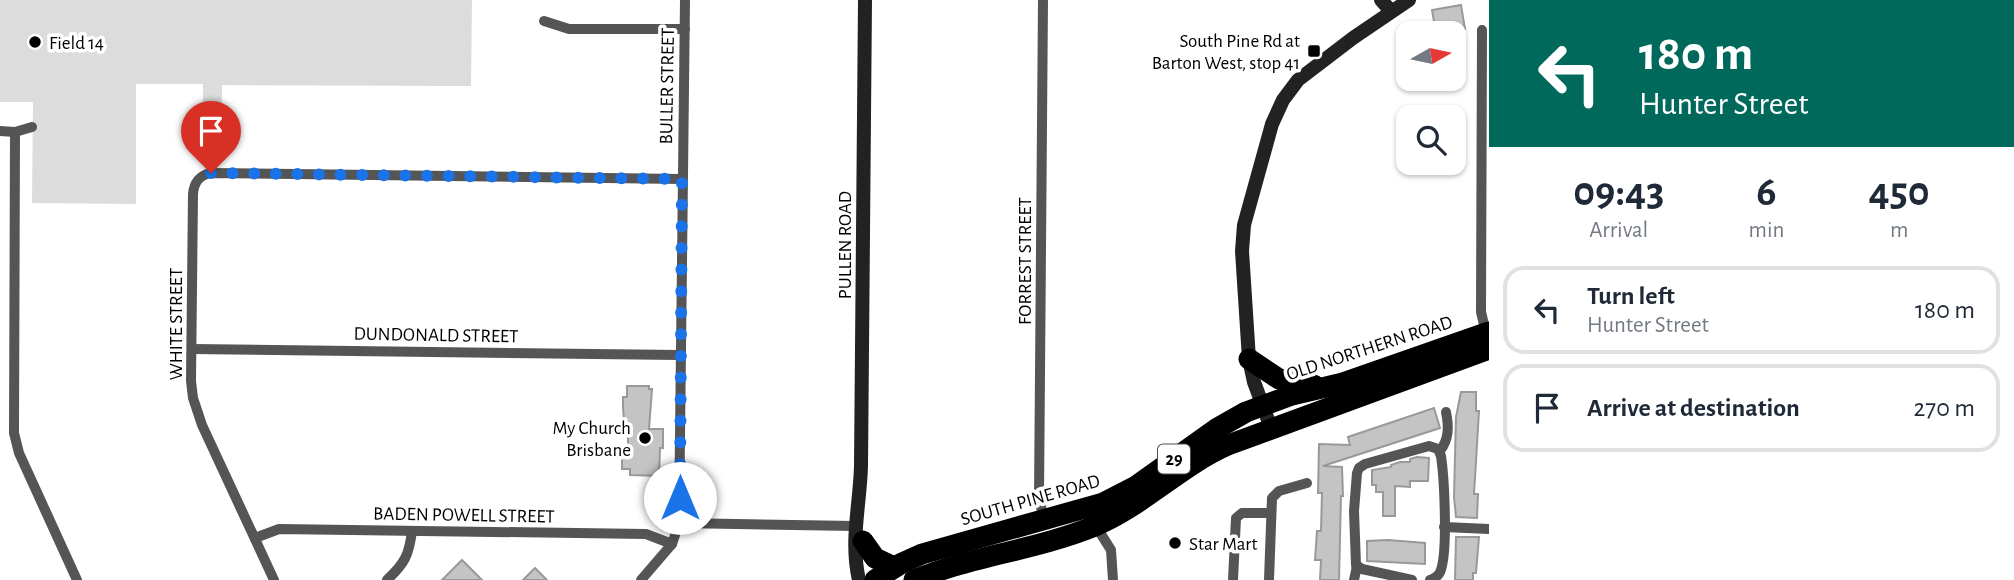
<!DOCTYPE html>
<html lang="en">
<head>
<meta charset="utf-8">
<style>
  :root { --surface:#fff; --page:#f2f2f3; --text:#1f2937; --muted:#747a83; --line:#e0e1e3 }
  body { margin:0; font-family:"Alegreya Sans",sans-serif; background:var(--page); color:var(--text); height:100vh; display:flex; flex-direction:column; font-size:26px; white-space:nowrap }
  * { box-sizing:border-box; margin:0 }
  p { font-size:23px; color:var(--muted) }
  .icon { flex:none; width:38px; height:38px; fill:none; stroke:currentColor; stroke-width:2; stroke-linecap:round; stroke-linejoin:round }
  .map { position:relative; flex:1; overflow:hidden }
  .drawer { display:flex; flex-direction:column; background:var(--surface); width:525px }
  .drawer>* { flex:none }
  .banner { background:#00695c; color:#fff; overflow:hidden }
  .needle { width:46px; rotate:81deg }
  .controls { position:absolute; left:1396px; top:21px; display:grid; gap:14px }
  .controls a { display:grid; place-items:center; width:70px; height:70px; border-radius:14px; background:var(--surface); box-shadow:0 2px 5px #0004; font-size:35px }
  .pin { position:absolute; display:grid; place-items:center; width:60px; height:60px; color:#fff; margin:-72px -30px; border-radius:50% 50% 50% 0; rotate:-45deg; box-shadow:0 0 7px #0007 }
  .pin .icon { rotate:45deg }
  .me { position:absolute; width:77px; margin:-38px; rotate:0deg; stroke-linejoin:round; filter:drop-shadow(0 0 5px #0008) }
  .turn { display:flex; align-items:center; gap:24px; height:147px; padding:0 35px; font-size:32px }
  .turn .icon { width:91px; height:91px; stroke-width:2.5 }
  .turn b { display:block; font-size:49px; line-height:60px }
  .eta { display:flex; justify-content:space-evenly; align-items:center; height:119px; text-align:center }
  .eta b { font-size:42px; font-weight:700; line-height:49px }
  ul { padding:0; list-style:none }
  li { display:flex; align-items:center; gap:21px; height:88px; margin:0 14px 10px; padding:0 21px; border:4px solid var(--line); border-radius:21px }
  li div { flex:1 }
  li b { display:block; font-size:26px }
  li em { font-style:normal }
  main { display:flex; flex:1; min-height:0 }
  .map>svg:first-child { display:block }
  .green { fill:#dcdcdc }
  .building { fill:#c4c4c4; stroke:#999; stroke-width:2 }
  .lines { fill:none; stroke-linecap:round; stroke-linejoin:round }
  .street { stroke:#555; stroke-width:10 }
  .secondary { stroke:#222; stroke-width:14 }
  .highway { stroke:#000; stroke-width:21 }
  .route { stroke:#1a73e8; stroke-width:12; stroke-dasharray:0 21.6 }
  .poi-dot { fill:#000; stroke:#fff; stroke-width:2.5 }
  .labels { text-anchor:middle; stroke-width:7; stroke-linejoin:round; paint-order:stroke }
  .shield { fill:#fff; stroke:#4c4c4c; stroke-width:2 }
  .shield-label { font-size:18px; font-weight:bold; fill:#000 }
  .poi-label { font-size:19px; fill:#000; stroke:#fff; text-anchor:end }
  .street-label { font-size:19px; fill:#000; stroke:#fff }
</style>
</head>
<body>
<main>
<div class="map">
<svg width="1489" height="580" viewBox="0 0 1489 580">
  <rect width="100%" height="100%" fill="#fff"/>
  <!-- green -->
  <path class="green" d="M 0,0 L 472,0 L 471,86 L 222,85 L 221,156 L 203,155 L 203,84 L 136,84 L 136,204 L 32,203 L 33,102 L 0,102 Z"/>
  <!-- building -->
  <g class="building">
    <path d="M 1461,5 L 1465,29 L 1451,31 L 1451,33 L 1436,33 L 1432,10 Z"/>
    <path d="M 627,386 L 649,386 L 649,389 L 652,389 L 649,429 L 663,429 L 663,448 L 660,448 L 659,476 L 630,475 L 630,469 L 622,469 L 622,450 L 628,450 L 628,422 L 624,422 L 623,407 L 623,397 L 627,397 Z"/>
    <path d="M 1461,392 L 1476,392 L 1476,411 L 1479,411 L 1474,494 L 1478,494 L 1477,518 L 1456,517 L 1454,497 L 1456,417 Z"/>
    <path d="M 1434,408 L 1440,428 L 1323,466 L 1342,467 L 1343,496 L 1341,496 L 1339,580 L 1320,580 L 1321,560 L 1315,560 L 1317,531 L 1321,531 L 1322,493 L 1318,493 L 1319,444 L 1350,445 L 1348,437 Z"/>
    <path d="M 1417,457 L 1429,458 L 1428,481 L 1410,481 L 1410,487 L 1395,486 L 1395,516 L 1383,516 L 1383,492 L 1376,492 L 1376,485 L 1372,485 L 1372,470 L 1391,467 L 1391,465 L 1400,462 L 1410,462 L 1410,459 Z"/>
    <path d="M 1456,537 L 1479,537 L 1476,573 L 1473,573 L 1473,580 L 1455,580 Z"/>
    <path d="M 1388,540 L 1425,543 L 1425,564 L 1367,561 L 1367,541 Z"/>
    <path d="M 462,560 L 482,580 L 442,580 Z"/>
    <path d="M 535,568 L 547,580 L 523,580 Z"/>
  </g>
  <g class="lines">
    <!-- street -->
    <g class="street">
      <path d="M 1043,0 L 1039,497 L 1044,521"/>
      <path d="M 544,21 L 569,29 L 685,29"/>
      <path d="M 1482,30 L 1481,312 L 1486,333"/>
      <path d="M 0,131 L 15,132 L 32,127"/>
      <path d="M 15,132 L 14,433 L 19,453 L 77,580"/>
      <path d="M 192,349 L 680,355"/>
      <path d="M 1440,451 C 1449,439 1449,427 1446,412"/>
      <path d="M 679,523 L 855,526"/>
      <path d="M 1094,523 L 1111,550 L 1113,580"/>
      <path d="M 1444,527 L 1489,529"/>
      <path d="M 255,538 L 279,529 L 646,534 L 672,544"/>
      <path d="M 274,580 L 202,425 L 193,398 L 191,381 L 193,194 C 194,182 199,176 210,173 L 682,179"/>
      <path d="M 387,580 C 405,563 409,555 412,531"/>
      <path d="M 641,580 L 672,544 L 679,523 L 685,0"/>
      <path d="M 1233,580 L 1236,518 L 1242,513 L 1270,513"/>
      <path d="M 1269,580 L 1272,498 L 1279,491 L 1307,483"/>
      <path d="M 1354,580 L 1357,566"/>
      <path d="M 1412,580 L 1362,569 L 1356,565 L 1354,511 L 1357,473 L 1359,468 L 1365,464 L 1429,446 L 1438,449 L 1441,456 C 1444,476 1449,559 1439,574 C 1436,578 1435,578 1430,580"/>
    </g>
    <!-- secondary -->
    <g class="secondary">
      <path d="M 1381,0 L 1391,11"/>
      <path d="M 1271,428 L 1254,382 L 1249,359 L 1242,251 L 1244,225 L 1272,124 L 1283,100 L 1298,80 L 1353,38 L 1409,0"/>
      <path d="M 859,580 C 850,541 860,505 861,466 L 865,0"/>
    </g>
    <!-- highway -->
    <g class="highway">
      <path d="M 1249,359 L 1279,379 L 1314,385"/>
      <path d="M 863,541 L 875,558 L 894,567"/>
      <path d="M 875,580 L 902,563 L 922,554 L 1103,503 L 1136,486 L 1216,429 L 1246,412 L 1292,395 L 1343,383 L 1489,332"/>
      <path d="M 914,580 C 972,556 1036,550 1095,526 C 1143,506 1180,466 1228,445 L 1489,349"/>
    </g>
  </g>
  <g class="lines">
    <!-- route -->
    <path class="route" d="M 211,173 L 682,179 L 680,498"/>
  </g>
  <!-- markers -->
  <g class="poi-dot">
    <circle cx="35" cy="42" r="7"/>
    <rect x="1307" y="44" width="14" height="14" rx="3.5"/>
    <circle cx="645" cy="438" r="7"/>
    <circle cx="1175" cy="543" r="7"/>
  </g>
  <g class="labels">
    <!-- shield labels -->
    <rect class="shield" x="1158" y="444.5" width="32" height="29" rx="5"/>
    <g class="shield-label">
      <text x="1174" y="465">29</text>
    </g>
    <!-- poi labels -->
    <g class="poi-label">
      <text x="1300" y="47">South Pine Rd at<tspan x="1300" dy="22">Barton West, stop 41</tspan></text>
      <text x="49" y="49" text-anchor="start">Field 14</text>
      <text x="631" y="434">My Church<tspan x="631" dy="22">Brisbane</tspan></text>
      <text x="1189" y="550" text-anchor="start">Star Mart</text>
    </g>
    <!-- street labels -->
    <g class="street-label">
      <text transform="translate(666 86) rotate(-89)" y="7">BULLER STREET</text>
      <text transform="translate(844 245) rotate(-90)" y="7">PULLEN ROAD</text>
      <text transform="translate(1024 261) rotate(-90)" y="7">FORREST STREET</text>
      <text transform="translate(175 324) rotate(-90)" y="7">WHITE STREET</text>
      <text transform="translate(436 334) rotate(1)" y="7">DUNDONALD STREET</text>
      <text transform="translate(1369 347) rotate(-18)" y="7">OLD NORTHERN ROAD</text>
      <text transform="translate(1030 499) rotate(-16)" y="7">SOUTH PINE ROAD</text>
      <text transform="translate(464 514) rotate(1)" y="7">BADEN POWELL STREET</text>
    </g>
  </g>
</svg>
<div class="controls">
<a><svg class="needle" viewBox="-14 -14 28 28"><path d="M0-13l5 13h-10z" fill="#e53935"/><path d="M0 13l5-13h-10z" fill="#747a83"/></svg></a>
<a><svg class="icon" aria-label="search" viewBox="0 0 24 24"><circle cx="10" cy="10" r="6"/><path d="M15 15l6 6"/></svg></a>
</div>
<div class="pin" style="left:211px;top:173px;background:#d93025"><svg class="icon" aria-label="arrive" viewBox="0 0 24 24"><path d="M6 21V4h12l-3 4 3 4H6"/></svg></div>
<svg class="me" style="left:680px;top:498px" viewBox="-20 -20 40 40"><circle r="19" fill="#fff"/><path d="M0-13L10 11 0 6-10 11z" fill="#1a73e8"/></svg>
</div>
<section class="drawer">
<div class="banner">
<div class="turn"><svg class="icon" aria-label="left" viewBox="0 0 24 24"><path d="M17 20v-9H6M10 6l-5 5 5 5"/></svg><div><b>180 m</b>Hunter Street</div></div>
</div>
<div class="eta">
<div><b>09:43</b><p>Arrival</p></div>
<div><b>6</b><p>min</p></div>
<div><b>450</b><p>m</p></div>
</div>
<ul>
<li><svg class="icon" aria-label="left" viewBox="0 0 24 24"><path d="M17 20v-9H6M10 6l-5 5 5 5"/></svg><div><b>Turn left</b><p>Hunter Street</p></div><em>180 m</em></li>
<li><svg class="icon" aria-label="arrive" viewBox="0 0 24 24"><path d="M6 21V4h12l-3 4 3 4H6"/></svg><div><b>Arrive at destination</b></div><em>270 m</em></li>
</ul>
</section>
</main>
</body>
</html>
